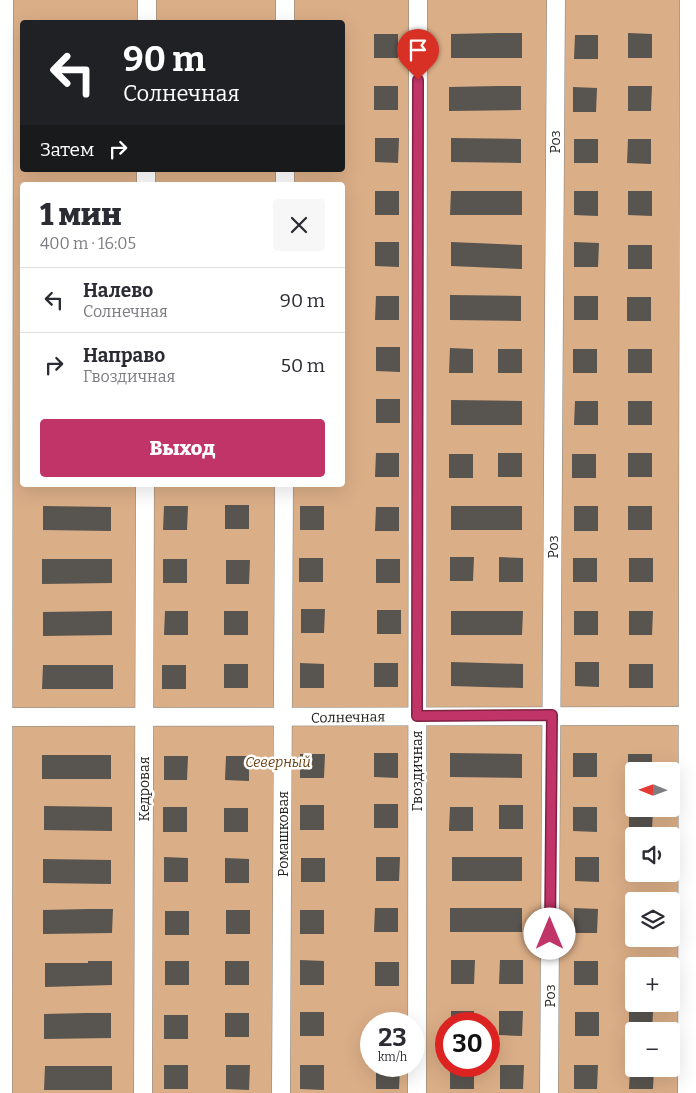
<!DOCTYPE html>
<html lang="ru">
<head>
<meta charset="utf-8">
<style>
  :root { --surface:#fff; --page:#f7f7f7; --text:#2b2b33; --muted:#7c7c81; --line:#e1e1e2; --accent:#c03467 }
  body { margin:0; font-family:Bitter,serif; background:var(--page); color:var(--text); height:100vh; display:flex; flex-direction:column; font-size:19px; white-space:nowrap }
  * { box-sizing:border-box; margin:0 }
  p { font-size:16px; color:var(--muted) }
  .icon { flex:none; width:28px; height:28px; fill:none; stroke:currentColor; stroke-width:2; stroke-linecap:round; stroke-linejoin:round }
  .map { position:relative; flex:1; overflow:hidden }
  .side { position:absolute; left:20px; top:182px; width:325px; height:305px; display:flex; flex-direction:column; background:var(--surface); border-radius:5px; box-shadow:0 5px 20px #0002 }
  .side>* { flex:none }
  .top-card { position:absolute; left:20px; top:20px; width:325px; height:152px; border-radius:5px; box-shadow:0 5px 20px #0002; background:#202124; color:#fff; overflow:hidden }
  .needle { width:32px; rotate:271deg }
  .fabs { position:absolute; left:625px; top:762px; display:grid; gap:10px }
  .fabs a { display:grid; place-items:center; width:55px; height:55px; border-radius:5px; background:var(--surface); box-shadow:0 5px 20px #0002; font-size:25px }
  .speed { position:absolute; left:360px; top:1012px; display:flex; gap:10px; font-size:25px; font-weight:700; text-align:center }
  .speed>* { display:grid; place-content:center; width:65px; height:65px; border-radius:50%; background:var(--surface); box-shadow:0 5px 20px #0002; line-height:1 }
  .speed small { font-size:12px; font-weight:400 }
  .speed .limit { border:8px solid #d22; background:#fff; color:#111 }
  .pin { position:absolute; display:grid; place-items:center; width:42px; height:42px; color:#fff; margin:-51px -21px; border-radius:50% 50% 50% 0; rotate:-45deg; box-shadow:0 0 5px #0007 }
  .pin .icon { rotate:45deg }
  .me { position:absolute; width:55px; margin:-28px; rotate:0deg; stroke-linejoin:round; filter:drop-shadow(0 0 4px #0008) }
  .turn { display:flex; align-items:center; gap:18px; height:105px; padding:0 20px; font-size:22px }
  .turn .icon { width:65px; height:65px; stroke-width:2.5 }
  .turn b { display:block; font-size:35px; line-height:42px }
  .then { display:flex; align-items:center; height:48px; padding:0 20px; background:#0003; gap:10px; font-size:19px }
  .round { display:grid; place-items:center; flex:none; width:52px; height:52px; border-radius:5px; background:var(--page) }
  .summary { display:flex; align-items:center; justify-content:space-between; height:85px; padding:0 20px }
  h1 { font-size:30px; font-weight:800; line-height:38px }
  .button { display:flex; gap:10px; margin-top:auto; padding:10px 20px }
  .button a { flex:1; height:58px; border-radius:5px; background:var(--accent); color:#fff; font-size:20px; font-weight:800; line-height:58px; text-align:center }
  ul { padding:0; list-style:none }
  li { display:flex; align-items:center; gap:15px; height:65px; padding:0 20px; border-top:1px solid var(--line) }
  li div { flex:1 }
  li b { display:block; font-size:19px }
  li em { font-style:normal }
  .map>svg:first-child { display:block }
  .green { fill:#daae87; fill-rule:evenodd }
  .building { fill:#58544f }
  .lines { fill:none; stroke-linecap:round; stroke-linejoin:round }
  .street-casing { stroke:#84837d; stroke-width:19 }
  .street { stroke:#fff; stroke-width:18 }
  .route-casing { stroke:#7d2243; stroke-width:12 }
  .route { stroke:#c03467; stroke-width:9 }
  .labels { text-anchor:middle; stroke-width:5; stroke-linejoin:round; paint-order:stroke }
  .street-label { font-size:14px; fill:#1d1d1a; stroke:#fff }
  .park-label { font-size:14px; font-style:italic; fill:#6b4114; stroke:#fff }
</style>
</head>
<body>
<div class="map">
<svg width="696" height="1093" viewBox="0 0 696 1093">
  <rect width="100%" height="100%" fill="#e4e3dc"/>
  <!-- green -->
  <path class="green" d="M 0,0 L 696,0 L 696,1093 L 0,1093 ZM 22,22 L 342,22 L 342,170 L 22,170 ZM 22,185 L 342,185 L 342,485 L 22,485 ZM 634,771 L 671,771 L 671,809 L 634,809 ZM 634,836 L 671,836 L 671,874 L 634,874 ZM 634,901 L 671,901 L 671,939 L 634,939 ZM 634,966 L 671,966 L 671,1004 L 634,1004 ZM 371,1024 L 414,1024 L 414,1066 L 371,1066 ZM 446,1024 L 489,1024 L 489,1066 L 446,1066 ZM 634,1031 L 671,1031 L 671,1069 L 634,1069 Z"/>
  <!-- building -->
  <g class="building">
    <path d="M 498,33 L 522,33 L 522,58 L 451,58 L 451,34 Z"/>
    <path d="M 628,33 L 652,34 L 652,58 L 628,58 Z"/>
    <rect x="374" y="34" width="24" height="24"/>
    <path d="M 575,35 L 598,35 L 598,59 L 574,59 Z"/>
    <rect x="374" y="86" width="24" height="24"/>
    <path d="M 498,86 L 521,86 L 521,110 L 449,111 L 449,87 Z"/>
    <path d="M 628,86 L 652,86 L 651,111 L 628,111 Z"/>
    <path d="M 573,87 L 597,88 L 596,112 L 573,112 Z"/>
    <path d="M 375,138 L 399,138 L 398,163 L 375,162 Z"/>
    <path d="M 451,138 L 521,139 L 521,163 L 451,162 Z"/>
    <rect x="574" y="139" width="24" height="24"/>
    <path d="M 628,139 L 651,139 L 651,164 L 627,163 Z"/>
    <rect x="375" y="191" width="24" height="24"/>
    <path d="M 451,191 L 522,191 L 522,215 L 450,215 Z"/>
    <path d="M 574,191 L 598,191 L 598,216 L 574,215 Z"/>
    <path d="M 628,191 L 652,191 L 652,216 L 628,215 Z"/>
    <path d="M 375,242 L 399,242 L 399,267 L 375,266 Z"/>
    <path d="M 451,242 L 522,245 L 522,269 L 451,266 Z"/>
    <path d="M 574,242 L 599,243 L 598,267 L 574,267 Z"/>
    <rect x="628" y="245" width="24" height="24"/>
    <path d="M 450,295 L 521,296 L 521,321 L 450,320 Z"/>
    <path d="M 376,296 L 399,296 L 399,320 L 375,320 Z"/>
    <rect x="574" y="296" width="24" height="24"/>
    <rect x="627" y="297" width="24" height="24"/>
    <path d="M 376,347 L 400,347 L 400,372 L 376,371 Z"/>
    <path d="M 450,348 L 473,349 L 473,373 L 449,373 Z"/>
    <rect x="498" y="349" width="24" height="24"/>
    <rect x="573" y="349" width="24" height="24"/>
    <rect x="628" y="349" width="24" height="24"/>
    <rect x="376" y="399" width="24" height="24"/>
    <path d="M 451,400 L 522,401 L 522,425 L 451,425 Z"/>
    <path d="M 575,401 L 598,401 L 598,425 L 574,425 Z"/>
    <rect x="628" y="401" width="24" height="24"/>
    <path d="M 376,453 L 399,453 L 399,477 L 375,477 Z"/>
    <rect x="498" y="453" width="24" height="24"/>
    <rect x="628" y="453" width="24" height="24"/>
    <rect x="449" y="454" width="24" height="24"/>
    <rect x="572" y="454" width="24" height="24"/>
    <rect x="225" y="505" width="24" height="24"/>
    <path d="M 43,506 L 111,507 L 111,531 L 43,530 Z"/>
    <path d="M 164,506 L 188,506 L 187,530 L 163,530 Z"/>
    <rect x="300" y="506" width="24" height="24"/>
    <rect x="451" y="506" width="71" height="24"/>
    <rect x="574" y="506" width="24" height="25"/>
    <rect x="628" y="506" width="24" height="24"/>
    <path d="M 376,507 L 399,507 L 399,531 L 375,531 Z"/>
    <path d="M 450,557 L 474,557 L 473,581 L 450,581 Z"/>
    <path d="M 499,557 L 523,558 L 523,582 L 499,582 Z"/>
    <rect x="299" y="558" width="24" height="24"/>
    <rect x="573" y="558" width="24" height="24"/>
    <rect x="629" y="558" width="24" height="24"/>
    <path d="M 42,559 L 112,559 L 112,583 L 42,584 Z"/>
    <rect x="163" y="559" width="24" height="24"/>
    <rect x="376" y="559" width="24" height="24"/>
    <path d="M 226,560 L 250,560 L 249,584 L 226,584 Z"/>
    <path d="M 301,609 L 325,609 L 324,633 L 301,633 Z"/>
    <rect x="377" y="610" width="24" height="24"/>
    <path d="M 112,611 L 112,635 L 43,636 L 43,612 Z"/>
    <path d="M 165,611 L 188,611 L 188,635 L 164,635 Z"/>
    <rect x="224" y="611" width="24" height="24"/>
    <path d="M 451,611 L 523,611 L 522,635 L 451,635 Z"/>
    <rect x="574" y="611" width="24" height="24"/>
    <path d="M 629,611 L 653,611 L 652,635 L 629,635 Z"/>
    <path d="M 451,662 L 523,664 L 523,688 L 451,686 Z"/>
    <path d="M 575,662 L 599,662 L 599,687 L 575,686 Z"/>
    <path d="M 300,663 L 324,664 L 324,688 L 300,688 Z"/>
    <rect x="374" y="663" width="24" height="24"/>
    <rect x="224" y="664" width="24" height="24"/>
    <rect x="629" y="664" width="24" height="24"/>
    <path d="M 43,665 L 113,665 L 113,689 L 42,689 Z"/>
    <rect x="162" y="665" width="24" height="24"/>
    <path d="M 374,753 L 398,753 L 398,778 L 374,777 Z"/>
    <path d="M 450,753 L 522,754 L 522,778 L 450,777 Z"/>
    <rect x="573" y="753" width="24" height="24"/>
    <path d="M 300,754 L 325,754 L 324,778 L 300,778 Z"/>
    <rect x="628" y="754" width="24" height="17"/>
    <rect x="42" y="755" width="69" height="24"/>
    <path d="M 164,756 L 188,756 L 187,780 L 164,780 Z"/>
    <path d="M 226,756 L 249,756 L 249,781 L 225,780 Z"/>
    <rect x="374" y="804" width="24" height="24"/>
    <rect x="300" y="805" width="24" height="25"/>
    <rect x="499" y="805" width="24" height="24"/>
    <path d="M 44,806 L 112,807 L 112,831 L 44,830 Z"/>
    <rect x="163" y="807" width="24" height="25"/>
    <path d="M 450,807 L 473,807 L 473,831 L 449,831 Z"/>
    <path d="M 573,807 L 597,807 L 597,832 L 573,831 Z"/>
    <rect x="224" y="808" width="24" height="24"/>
    <path d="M 629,809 L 653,809 L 652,830 L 629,830 Z"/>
    <path d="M 164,857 L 188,858 L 188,882 L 164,882 Z"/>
    <path d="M 376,857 L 400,857 L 399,881 L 376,881 Z"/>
    <rect x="452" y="857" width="70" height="24"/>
    <path d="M 575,857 L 599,857 L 599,882 L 575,881 Z"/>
    <path d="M 225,858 L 249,859 L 249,883 L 225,883 Z"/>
    <rect x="301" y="858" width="24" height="24"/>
    <path d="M 43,859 L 111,860 L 111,884 L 43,883 Z"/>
    <path d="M 375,908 L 398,908 L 398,932 L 374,932 Z"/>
    <rect x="450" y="908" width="72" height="24"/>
    <path d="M 574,908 L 598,909 L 597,933 L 574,933 Z"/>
    <path d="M 89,909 L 113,909 L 112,933 L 43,934 L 43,910 Z"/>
    <rect x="226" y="910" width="24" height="24"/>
    <rect x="300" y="910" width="24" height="24"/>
    <rect x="165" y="911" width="24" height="24"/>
    <path d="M 300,960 L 324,961 L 324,985 L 300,985 Z"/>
    <path d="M 451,960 L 475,960 L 474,984 L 451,984 Z"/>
    <path d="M 500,960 L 523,960 L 523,984 L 499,984 Z"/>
    <path d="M 88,961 L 112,961 L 112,985 L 45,987 L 45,963 L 88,963 Z"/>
    <rect x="165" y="961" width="24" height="24"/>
    <rect x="225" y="961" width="24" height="24"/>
    <rect x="574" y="961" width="24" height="24"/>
    <rect x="375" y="962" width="24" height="24"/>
    <rect x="451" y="1011" width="23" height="13"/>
    <path d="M 499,1011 L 523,1011 L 522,1036 L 499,1035 Z"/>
    <rect x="300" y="1012" width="24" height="24"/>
    <rect x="575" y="1012" width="24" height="24"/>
    <path d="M 629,1012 L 653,1012 L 652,1031 L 629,1031 Z"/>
    <path d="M 87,1013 L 111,1013 L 111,1038 L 44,1039 L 44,1014 Z"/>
    <rect x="225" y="1013" width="24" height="24"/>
    <rect x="164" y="1015" width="24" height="24"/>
    <rect x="164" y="1065" width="24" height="24"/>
    <path d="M 226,1065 L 250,1065 L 249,1090 L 226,1089 Z"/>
    <path d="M 300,1065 L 324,1065 L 324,1090 L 300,1089 Z"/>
    <path d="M 500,1065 L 524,1065 L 523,1089 L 500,1089 Z"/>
    <path d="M 574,1065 L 598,1065 L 597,1089 L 574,1089 Z"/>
    <path d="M 45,1066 L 112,1066 L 112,1090 L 44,1090 Z"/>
    <path d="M 376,1066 L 400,1066 L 399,1089 L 376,1089 Z"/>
    <rect x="450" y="1066" width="24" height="23"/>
    <path d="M 630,1069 L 654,1069 L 653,1089 L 629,1089 Z"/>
  </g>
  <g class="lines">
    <defs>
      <g id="street">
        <path d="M 147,22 L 147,0"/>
        <path d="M 285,22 L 285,0"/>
        <path d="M 146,185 L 146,170"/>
        <path d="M 285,185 L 285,170"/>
        <path d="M 0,717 L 696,716"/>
        <path d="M 3,1093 L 4,0"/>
        <path d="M 143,1093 L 145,485"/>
        <path d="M 281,1093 L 284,485"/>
        <path d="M 417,1093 L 418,0"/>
        <path d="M 549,1093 L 556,0"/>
        <path d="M 687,1093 L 689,0"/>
      </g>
    </defs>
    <!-- street casing -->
    <use href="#street" class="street-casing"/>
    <!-- street -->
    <use href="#street" class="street"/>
  </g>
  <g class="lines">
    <defs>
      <path id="route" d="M 418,80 L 417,716 L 552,715 L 550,934"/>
    </defs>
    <!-- route casing -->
    <use href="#route" class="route-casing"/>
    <!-- route -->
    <use href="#route" class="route"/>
  </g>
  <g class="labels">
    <!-- street labels -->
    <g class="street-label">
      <text transform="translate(555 142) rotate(-90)" y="5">Роз</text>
      <text transform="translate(553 547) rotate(-90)" y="5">Роз</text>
      <text transform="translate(348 717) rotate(-1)" y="5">Солнечная</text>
      <text transform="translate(417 771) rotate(-90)" y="5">Гвоздичная</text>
      <text transform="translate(144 789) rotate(-90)" y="5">Кедровая</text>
      <text transform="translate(283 834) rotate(-90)" y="5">Ромашковая</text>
      <text transform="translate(550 996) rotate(-90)" y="5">Роз</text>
    </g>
    <!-- park labels -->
    <g class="park-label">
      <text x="278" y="767">Северный</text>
    </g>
  </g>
</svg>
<div class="fabs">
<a><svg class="needle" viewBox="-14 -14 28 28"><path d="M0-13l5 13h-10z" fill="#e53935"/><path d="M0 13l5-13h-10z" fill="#7c7c81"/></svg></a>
<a><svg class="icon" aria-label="sound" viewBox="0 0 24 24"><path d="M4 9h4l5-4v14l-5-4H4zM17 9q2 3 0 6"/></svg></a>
<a><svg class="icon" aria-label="layers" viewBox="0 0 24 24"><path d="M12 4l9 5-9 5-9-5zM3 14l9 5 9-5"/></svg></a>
<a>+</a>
<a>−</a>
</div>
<div class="speed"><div>23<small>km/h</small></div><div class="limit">30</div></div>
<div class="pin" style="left:418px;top:80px;background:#d93025"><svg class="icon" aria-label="arrive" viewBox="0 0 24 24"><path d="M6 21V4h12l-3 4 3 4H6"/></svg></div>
<svg class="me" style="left:550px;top:934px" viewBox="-20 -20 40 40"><circle r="19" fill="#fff"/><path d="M0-13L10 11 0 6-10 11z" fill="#c03467"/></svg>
<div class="top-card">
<div class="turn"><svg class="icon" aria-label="left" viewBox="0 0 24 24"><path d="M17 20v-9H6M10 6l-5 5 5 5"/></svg><div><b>90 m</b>Солнечная</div></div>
<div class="then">Затем<svg class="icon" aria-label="right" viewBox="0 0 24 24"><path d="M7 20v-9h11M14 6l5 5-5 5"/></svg></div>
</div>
<section class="side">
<div class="summary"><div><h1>1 мин</h1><p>400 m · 16:05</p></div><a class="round"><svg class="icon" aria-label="close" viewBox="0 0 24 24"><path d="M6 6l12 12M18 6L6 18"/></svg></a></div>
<ul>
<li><svg class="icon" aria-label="left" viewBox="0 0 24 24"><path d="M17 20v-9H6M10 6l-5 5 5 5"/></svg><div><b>Налево</b><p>Солнечная</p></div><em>90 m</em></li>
<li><svg class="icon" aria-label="right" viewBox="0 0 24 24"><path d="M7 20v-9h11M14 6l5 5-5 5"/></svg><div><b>Направо</b><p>Гвоздичная</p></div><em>50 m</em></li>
</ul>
<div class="button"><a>Выход</a></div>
</section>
</div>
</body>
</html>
